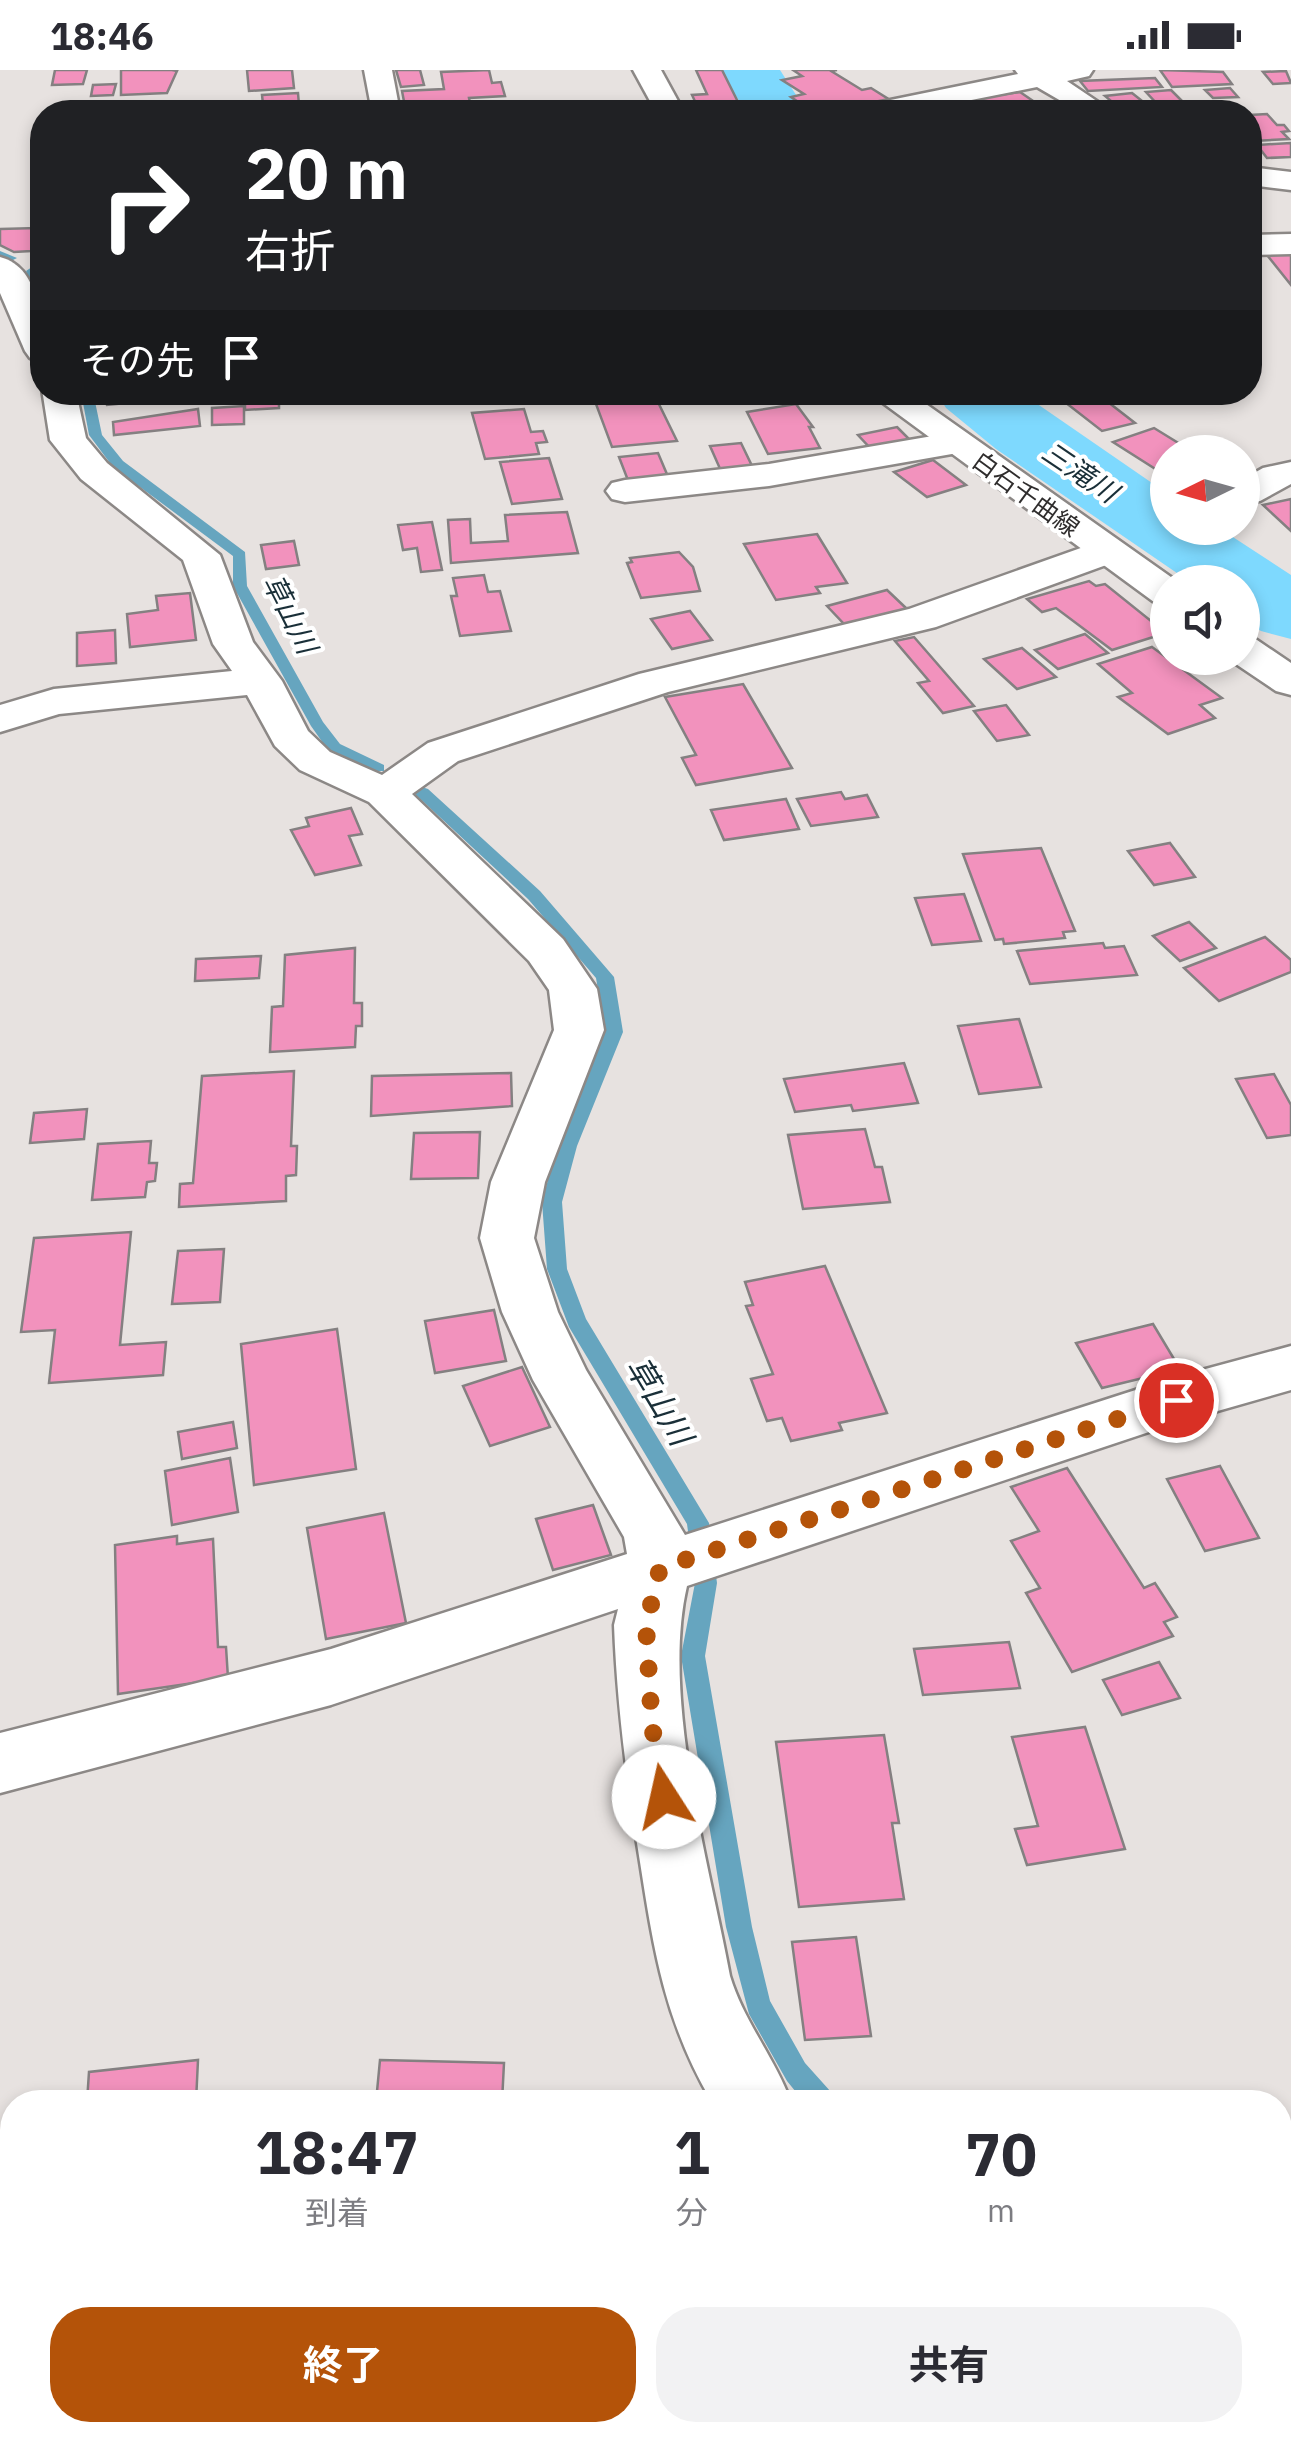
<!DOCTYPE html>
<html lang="ja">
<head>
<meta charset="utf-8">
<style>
  :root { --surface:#fff; --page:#f2f2f3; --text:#2b2b33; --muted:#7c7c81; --accent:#b45309 }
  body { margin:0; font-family:"IBM Plex Sans","Noto Sans JP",sans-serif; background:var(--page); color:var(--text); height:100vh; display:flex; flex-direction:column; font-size:38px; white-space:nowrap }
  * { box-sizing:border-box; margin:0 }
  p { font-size:32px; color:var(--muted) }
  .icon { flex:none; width:55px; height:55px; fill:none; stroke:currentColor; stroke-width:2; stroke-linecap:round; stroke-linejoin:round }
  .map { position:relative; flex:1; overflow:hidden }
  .panel { position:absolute; left:0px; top:2020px; width:1292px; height:352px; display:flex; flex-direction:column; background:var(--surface); border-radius:40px 40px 0 0; box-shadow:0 5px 15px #0003 }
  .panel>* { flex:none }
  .banner { position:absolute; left:30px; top:30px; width:1232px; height:305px; border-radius:40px; box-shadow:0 5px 15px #0003; background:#202124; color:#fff; overflow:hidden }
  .needle { width:65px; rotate:265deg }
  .controls { position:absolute; left:1150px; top:365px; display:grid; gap:20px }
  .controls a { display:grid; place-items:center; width:110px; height:110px; border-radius:50%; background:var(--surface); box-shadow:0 5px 15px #0003; font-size:50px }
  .pin { position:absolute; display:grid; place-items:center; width:85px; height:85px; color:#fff; margin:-42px; border:5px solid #fff; border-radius:50%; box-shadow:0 2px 10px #0007 }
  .me { position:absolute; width:110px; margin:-55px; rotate:350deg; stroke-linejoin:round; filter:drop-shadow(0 0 8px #0008) }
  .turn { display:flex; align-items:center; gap:35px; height:210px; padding:0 50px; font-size:45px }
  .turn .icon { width:130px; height:130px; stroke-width:2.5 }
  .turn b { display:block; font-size:70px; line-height:85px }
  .then { display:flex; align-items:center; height:95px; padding:0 50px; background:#0003; gap:20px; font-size:38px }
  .eta { display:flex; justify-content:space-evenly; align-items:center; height:170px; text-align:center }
  .eta b { font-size:60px; font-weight:700; line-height:70px }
  .cta { display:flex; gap:20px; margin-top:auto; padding:20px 50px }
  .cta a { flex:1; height:115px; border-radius:40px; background:var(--accent); color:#fff; font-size:40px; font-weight:700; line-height:115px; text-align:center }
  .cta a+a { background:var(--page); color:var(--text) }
  .status { display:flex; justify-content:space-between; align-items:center; height:70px; padding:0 50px; background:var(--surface); direction:ltr }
  .status svg { height:28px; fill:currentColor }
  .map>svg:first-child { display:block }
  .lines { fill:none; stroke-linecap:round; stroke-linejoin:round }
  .stream { fill:#66a5bf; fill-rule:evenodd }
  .river { fill:#7ed9fe; fill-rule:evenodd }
  .building { fill:#f292bd; stroke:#848081; stroke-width:2.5 }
  .minor-casing { stroke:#8c8886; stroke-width:5 }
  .major-casing { stroke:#8c8886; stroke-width:5 }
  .minor { fill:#fff; fill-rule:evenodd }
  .major { fill:#fff; fill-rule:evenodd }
  .route { stroke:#b45309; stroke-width:18; stroke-dasharray:0 32.4 }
  .labels { text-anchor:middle; stroke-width:8; stroke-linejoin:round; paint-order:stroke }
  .far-street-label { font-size:25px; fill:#2f2d2d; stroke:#fff }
  .far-water-label { font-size:28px; font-style:italic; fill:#1a2f38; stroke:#fff }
  .water-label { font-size:32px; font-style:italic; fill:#1a2f38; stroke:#fff }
</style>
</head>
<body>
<div class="status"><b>18:46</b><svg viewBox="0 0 49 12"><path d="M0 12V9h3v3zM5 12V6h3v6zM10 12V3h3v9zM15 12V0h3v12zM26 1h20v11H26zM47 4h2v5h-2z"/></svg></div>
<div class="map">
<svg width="1291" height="2371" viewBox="0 0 1291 2371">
  <rect width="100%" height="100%" fill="#e7e2e0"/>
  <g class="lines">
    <!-- stream -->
    <g class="stream">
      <path d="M 0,181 L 17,188 L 11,191 L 0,188 Z"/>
      <path d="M 32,197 C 44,203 42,221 42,232 L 36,229 L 26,201 Z"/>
      <path d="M 81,322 L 93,322 L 102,365 L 123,391 L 245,482 L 247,516 L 323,652 L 340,674 L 384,695 L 384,701 L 372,701 L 328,680 L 311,656 L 233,516 L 233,486 L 113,397 L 89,365 Z"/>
      <path d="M 422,717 L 428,719 L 540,821 L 614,907 L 623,962 L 577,1076 L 562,1132 L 567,1199 L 586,1249 L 709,1453 L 717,1513 L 705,1586 L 752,1857 L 770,1931 L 805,1993 L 831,2022 L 834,2032 L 804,2032 L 787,2011 L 749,1944 L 726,1857 L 681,1586 L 695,1513 L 687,1454 L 569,1257 L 547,1199 L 542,1132 L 557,1076 L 605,962 L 596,908 L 528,829 L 416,725 L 416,719 Z"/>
    </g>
    <!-- river -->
    <g class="river">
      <path d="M 720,0 L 780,0 L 807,42 L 746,42 Z"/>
      <path d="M 936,322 L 1020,322 L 1168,424 L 1168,458 L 1219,458 L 1291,505 L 1291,569 L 1261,561 L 1242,549 L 1242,512 L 1190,512 L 996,379 L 946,338 Z"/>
    </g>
  </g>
  <!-- building -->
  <g class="building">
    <path d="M 55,0 L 87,0 L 83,14 L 52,15 Z"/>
    <path d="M 121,0 L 172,0 L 177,1 L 167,23 L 121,25 Z"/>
    <path d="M 247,0 L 292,0 L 294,18 L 249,21 Z"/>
    <path d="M 396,0 L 420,0 L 424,15 L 401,17 Z"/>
    <path d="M 489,0 L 492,13 L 501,12 L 505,26 L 469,28 L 472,42 L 406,42 L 402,21 L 444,19 L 441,2 Z"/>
    <path d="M 696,0 L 722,0 L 743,42 L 700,42 L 692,25 L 707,24 Z"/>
    <path d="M 793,0 L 837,0 L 831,1 L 862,20 L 871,18 L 890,30 L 830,42 L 804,42 L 796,37 L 804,36 L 791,27 L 804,24 L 782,10 L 802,6 Z"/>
    <path d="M 1160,0 L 1223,2 L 1232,14 L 1172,17 Z"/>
    <path d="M 1286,1 L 1291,13 L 1273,14 L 1263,2 Z"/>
    <path d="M 1155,8 L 1162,17 L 1088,21 L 1080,11 Z"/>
    <path d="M 116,14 L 113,25 L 91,26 L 93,15 Z"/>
    <path d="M 1230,18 L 1238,27 L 1213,28 L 1205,20 Z"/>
    <path d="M 1171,20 L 1185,34 L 1159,36 L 1146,22 Z"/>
    <path d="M 1020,22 L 1036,33 L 1015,36 L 1023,42 L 998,42 L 979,28 Z"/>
    <path d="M 298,23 L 299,35 L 263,34 L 262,25 Z"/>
    <path d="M 1132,23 L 1151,38 L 1123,41 L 1105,26 Z"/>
    <path d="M 1267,44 L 1277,55 L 1284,55 L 1289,61 L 1282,62 L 1289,69 L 1254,71 L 1250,45 Z"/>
    <path d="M 1291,73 L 1291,87 L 1267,88 L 1257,75 Z"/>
    <path d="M 37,158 L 31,181 L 14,182 L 0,175 L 0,159 Z"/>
    <path d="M 1291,184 L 1291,215 L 1267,185 Z"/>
    <path d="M 104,322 L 199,322 L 200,326 L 107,335 Z"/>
    <path d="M 245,322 L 279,322 L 279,338 L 245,340 Z"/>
    <path d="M 653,322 L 677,371 L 612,377 L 593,326 Z"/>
    <path d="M 1052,322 L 1095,322 L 1135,353 L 1102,361 Z"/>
    <path d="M 796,334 L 813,357 L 809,357 L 820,378 L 768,384 L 747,342 Z"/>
    <path d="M 244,336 L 244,354 L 212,355 L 212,338 Z"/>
    <path d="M 198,339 L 200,356 L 114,365 L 113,352 Z"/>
    <path d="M 524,339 L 531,362 L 543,361 L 547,372 L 536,373 L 539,384 L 485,389 L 472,343 Z"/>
    <path d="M 897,357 L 912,372 L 873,381 L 858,365 Z"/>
    <path d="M 1154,358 L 1193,382 L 1168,382 L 1168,407 L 1113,372 Z"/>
    <path d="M 741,373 L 753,398 L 721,401 L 710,376 Z"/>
    <path d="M 658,383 L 669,409 L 629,413 L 619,387 Z"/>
    <path d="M 549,388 L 562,429 L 512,434 L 500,392 Z"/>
    <path d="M 933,390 L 966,415 L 927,427 L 894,402 Z"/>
    <path d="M 1291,429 L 1291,461 L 1263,435 Z"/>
    <path d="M 567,442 L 578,483 L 451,493 L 448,450 L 470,449 L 471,473 L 508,471 L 505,445 Z"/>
    <path d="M 432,452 L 442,500 L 421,502 L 417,478 L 403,480 L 398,455 Z"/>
    <path d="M 817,464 L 847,513 L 816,517 L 820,523 L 776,530 L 744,474 Z"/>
    <path d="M 294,471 L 299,495 L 266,499 L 261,475 Z"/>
    <path d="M 679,482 L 693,497 L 700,521 L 641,528 L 627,493 L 632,492 L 630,488 Z"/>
    <path d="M 484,505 L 488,522 L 500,521 L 511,561 L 460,566 L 451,526 L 457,526 L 453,508 Z"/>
    <path d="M 1089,511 L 1096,516 L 1105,514 L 1166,563 L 1112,580 L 1056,538 L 1042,542 L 1027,529 Z"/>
    <path d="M 887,520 L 907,539 L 846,556 L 827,536 Z"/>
    <path d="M 190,523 L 196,570 L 130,577 L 127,544 L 158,540 L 156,526 Z"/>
    <path d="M 690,541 L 712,570 L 672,579 L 651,549 Z"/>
    <path d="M 115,560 L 116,593 L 77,596 L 77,563 Z"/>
    <path d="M 1085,564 L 1108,583 L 1058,599 L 1035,580 Z"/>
    <path d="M 914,567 L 974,636 L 943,643 L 918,613 L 929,611 L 895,571 Z"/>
    <path d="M 1152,577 L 1222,628 L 1200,635 L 1215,648 L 1168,664 L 1118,627 L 1132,623 L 1098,594 Z"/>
    <path d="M 1022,578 L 1056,607 L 1017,619 L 984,589 Z"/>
    <path d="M 743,614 L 792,698 L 696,715 L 682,688 L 696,685 L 665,627 Z"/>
    <path d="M 1006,635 L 1029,665 L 997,671 L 974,641 Z"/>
    <path d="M 841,722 L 845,729 L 867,725 L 878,747 L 811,756 L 797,729 Z"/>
    <path d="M 786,729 L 799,759 L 724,770 L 711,740 Z"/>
    <path d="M 351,738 L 362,764 L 349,766 L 361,795 L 315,805 L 291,760 L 309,756 L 306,748 Z"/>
    <path d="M 1170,773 L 1195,807 L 1154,815 L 1128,781 Z"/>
    <path d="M 1041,778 L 1075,861 L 1063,862 L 1065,868 L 1004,874 L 1003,869 L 995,870 L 963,784 Z"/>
    <path d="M 964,824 L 981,871 L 932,875 L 915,828 Z"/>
    <path d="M 1189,852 L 1216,878 L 1180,891 L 1153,866 Z"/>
    <path d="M 1265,867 L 1291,890 L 1291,902 L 1219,931 L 1184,898 Z"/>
    <path d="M 1103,873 L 1105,878 L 1124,876 L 1137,905 L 1030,914 L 1017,881 Z"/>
    <path d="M 355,878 L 354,933 L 362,933 L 362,956 L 356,956 L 355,977 L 270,982 L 272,937 L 283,936 L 285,885 Z"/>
    <path d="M 261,886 L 259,908 L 195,911 L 196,889 Z"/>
    <path d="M 1019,949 L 1041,1017 L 979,1024 L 958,956 Z"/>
    <path d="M 904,993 L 918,1033 L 853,1041 L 851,1035 L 795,1042 L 784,1009 Z"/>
    <path d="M 294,1001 L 291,1076 L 297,1076 L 296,1105 L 286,1106 L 286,1131 L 179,1137 L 180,1114 L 193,1113 L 202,1006 Z"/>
    <path d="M 511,1003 L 512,1036 L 371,1046 L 372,1006 Z"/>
    <path d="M 1274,1004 L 1291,1035 L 1291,1065 L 1267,1068 L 1236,1009 Z"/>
    <path d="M 87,1039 L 84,1069 L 30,1073 L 34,1043 Z"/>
    <path d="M 865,1059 L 875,1097 L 882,1097 L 890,1132 L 803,1139 L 788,1065 Z"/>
    <path d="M 480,1062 L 478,1108 L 411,1109 L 414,1063 Z"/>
    <path d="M 151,1071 L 149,1093 L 157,1093 L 155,1111 L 147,1112 L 145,1127 L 92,1130 L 98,1074 Z"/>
    <path d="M 131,1162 L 120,1275 L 166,1272 L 163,1305 L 49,1313 L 55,1260 L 21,1262 L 34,1168 Z"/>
    <path d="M 224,1179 L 220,1232 L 172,1234 L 178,1181 Z"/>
    <path d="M 825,1196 L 887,1343 L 839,1353 L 842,1360 L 791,1371 L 782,1348 L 767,1351 L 751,1309 L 773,1304 L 746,1236 L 753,1235 L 745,1212 Z"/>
    <path d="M 494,1240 L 506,1291 L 435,1303 L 425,1251 Z"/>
    <path d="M 1153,1254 L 1180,1299 L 1102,1318 L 1076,1273 Z"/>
    <path d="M 337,1259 L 356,1399 L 254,1415 L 241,1274 Z"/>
    <path d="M 522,1297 L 550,1357 L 490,1376 L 463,1316 Z"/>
    <path d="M 233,1352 L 237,1378 L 182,1389 L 178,1362 Z"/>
    <path d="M 230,1388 L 238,1442 L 172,1455 L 165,1401 Z"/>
    <path d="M 1220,1396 L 1259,1468 L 1205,1481 L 1167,1409 Z"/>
    <path d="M 1067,1398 L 1144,1518 L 1155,1513 L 1177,1547 L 1164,1552 L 1173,1566 L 1072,1602 L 1026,1523 L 1040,1518 L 1011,1471 L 1039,1461 L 1011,1417 Z"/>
    <path d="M 593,1435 L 611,1485 L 553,1500 L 536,1449 Z"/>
    <path d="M 384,1443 L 406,1553 L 326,1569 L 307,1458 Z"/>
    <path d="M 177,1466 L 177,1474 L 213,1469 L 218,1577 L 226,1577 L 228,1608 L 118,1624 L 115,1475 Z"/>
    <path d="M 1009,1572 L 1020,1618 L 923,1625 L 914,1579 Z"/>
    <path d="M 1159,1592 L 1180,1628 L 1122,1645 L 1103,1610 Z"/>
    <path d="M 1085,1657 L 1125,1779 L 1027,1795 L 1015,1759 L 1038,1756 L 1012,1667 Z"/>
    <path d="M 884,1665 L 899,1753 L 892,1753 L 904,1829 L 799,1837 L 776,1672 Z"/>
    <path d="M 856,1867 L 871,1966 L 805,1970 L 792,1872 Z"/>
    <path d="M 198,1990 L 196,2032 L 87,2032 L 89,2002 Z"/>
    <path d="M 380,1990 L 504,1993 L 502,2032 L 376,2032 Z"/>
    <path d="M 12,2107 L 12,2169 L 0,2171 L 0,2109 Z"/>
    <path d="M 35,2360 L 174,2360 L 174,2371 L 34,2371 Z"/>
    <path d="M 811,2360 L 883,2360 L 884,2371 L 813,2371 Z"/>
    <path d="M 1070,2360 L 1232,2360 L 1235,2371 L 1072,2371 Z"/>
  </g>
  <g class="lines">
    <defs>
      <g id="minor">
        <path d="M 364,0 L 392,0 L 400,42 L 372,42 Z"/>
        <path d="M 1015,0 L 1093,0 L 1089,6 L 1067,11 L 1113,42 L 1080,42 L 1037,17 L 911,42 L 857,42 L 861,36 L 1018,4 Z"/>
        <path d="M 1250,97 L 1291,102 L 1291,120 L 1250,115 Z"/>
        <path d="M 1291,164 L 1291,184 L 1250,185 L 1250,165 Z"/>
        <path d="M 0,187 C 42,198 42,257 42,291 L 30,288 L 25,281 L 0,223 Z"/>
        <path d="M 42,319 L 76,322 L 86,368 L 107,393 L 220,485 L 253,572 L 282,611 L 308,661 L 330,682 L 382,705 L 428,673 L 639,604 L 909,539 L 1092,474 L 1120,474 L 1125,482 L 1120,490 L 936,557 L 668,622 L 458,691 L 412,724 L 563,869 L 597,919 L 604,960 L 545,1112 L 534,1168 L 558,1242 L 586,1300 L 685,1465 L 1176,1307 L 1291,1276 L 1291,1320 L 1179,1352 L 687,1516 C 661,1628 709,1792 730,1906 C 744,1952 775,1988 791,2032 L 712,2032 C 665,1952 654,1882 640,1792 C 627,1712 617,1636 614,1555 L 618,1539 L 331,1635 L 0,1723 L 0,1663 L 331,1579 L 627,1484 L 624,1467 L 533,1310 L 502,1242 L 480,1168 L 491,1112 L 554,960 L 549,920 L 529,891 L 369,732 L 300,700 L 275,676 L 247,625 L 59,644 L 0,662 L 0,635 L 54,619 L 232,601 L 213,574 L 183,490 L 81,409 L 50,370 Z"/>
        <path d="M 956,362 L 969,365 L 974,373 L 969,381 L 769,416 L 625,432 L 612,429 L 606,421 L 612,413 L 625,410 L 769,394 Z"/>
        <path d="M 1291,392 L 1291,414 L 1260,431 L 1242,433 L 1242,410 L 1263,398 Z"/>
        <path d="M 939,2360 L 1021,2360 L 1025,2371 L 943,2371 Z"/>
      </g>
      <g id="major">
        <path d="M 633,0 L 661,0 L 684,42 L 656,42 Z"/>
        <path d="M 868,322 L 909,322 L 1178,512 L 1168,512 L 1168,536 L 1154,532 Z"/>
        <path d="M 1242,567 L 1257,570 L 1291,593 L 1291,625 L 1276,621 L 1227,588 L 1242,588 Z"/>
      </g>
    </defs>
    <!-- minor casing -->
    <use href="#minor" class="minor-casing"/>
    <!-- major casing -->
    <use href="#major" class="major-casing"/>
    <!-- minor -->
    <use href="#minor" class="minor"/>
    <!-- major -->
    <use href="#major" class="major"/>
  </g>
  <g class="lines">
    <!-- route -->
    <path class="route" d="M 664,1727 L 652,1656 L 646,1555 L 660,1498 L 1176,1330"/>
  </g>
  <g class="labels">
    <!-- far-street labels -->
    <g class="far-street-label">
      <text transform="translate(1026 424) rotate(36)" y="9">白石千曲線</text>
    </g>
    <!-- far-water labels -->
    <g class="far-water-label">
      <text transform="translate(1080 402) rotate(34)" y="10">三滝川</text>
      <text transform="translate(290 544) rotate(63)" y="10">草山川</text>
    </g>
    <!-- water labels -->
    <g class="water-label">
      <text transform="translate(659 1331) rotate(59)" y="11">草山川</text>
    </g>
  </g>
</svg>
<div class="controls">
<a><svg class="needle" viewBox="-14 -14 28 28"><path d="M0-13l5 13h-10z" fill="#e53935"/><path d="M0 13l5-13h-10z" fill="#7c7c81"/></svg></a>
<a><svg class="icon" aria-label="sound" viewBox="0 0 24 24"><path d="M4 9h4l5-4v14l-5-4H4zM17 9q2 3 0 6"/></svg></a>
</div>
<div class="pin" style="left:1176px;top:1330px;background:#d93025"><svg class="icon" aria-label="arrive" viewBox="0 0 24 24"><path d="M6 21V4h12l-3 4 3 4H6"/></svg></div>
<svg class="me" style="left:664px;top:1727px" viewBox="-20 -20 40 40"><circle r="19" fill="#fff"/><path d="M0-13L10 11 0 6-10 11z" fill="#b45309"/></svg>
<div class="banner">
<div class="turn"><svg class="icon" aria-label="right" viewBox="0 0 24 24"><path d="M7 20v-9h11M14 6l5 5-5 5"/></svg><div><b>20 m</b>右折</div></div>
<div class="then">その先<svg class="icon" aria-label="arrive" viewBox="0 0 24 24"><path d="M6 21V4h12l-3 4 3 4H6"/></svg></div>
</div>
<section class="panel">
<div class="eta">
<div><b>18:47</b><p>到着</p></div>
<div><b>1</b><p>分</p></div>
<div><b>70</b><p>m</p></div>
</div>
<div class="cta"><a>終了</a><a>共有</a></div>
</section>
</div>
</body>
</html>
